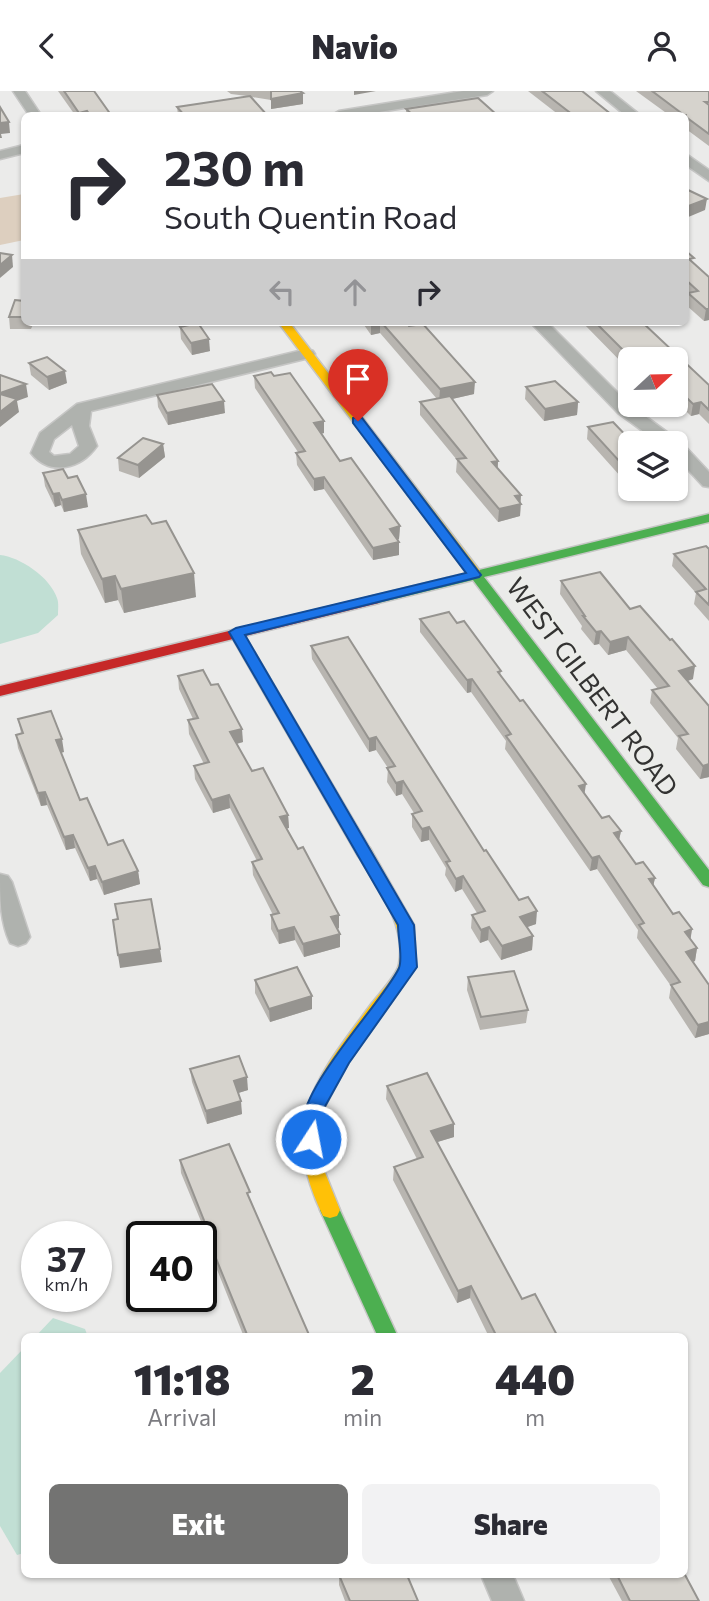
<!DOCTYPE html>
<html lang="en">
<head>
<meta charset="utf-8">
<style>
  :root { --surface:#fff; --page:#f2f2f3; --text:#2b2b33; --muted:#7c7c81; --accent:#737372 }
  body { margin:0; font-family:Commissioner,sans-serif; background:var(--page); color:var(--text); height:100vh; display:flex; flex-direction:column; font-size:26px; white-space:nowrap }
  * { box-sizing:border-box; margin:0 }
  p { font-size:23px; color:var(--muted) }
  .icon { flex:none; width:38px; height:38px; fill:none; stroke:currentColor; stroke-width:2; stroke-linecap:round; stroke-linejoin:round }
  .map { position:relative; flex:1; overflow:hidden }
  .side { position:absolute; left:21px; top:1242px; width:667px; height:245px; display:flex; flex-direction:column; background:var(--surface); border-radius:10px; box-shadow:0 2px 5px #0004 }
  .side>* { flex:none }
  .banner { position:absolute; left:21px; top:21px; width:668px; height:214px; border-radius:10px; box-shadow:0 2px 5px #0004; background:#fff; color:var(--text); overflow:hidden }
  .needle { width:46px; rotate:68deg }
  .tools { position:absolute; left:618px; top:256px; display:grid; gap:14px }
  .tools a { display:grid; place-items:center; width:70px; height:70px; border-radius:10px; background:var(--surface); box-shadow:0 2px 5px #0004; font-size:35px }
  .speed { position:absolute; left:21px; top:1130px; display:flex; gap:14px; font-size:35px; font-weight:700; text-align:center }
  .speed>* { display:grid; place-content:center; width:91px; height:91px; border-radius:50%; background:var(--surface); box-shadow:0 2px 5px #0004; line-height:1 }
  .speed small { font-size:18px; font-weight:400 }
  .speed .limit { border:4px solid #111; border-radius:10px; background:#fff; color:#111 }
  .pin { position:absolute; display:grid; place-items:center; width:60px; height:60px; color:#fff; margin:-72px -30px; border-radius:50% 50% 50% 0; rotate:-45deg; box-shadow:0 0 7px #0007 }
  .pin .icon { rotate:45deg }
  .me { position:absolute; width:77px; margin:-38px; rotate:11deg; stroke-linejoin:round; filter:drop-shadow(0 0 5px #0008) }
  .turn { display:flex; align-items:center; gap:24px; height:147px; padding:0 28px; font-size:32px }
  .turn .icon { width:91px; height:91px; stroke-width:2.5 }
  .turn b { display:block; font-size:49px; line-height:60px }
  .lanes { display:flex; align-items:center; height:66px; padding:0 28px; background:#0003; justify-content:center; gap:35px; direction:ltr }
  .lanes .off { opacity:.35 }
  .eta { display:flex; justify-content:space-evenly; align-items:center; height:119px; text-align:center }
  .eta b { font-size:42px; font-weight:800; line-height:49px }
  .action { display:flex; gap:14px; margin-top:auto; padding:14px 28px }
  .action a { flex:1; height:80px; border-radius:10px; background:var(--accent); color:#fff; font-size:28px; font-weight:800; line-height:80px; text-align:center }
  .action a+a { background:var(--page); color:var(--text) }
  header { display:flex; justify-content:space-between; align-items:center; height:91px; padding:0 28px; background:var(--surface); font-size:32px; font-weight:800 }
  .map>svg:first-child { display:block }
  .green { fill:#ddcfbf }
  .water { fill:#c1dfd4 }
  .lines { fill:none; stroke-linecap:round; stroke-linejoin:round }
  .street-casing { stroke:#c6c6c5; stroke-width:3 }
  .fast-casing { stroke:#c6c6c5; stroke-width:3 }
  .slow-casing { stroke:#c6c6c5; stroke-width:3 }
  .jam-casing { stroke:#c6c6c5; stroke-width:3 }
  .street { fill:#afb2ae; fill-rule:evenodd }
  .fast { fill:#4caf50; fill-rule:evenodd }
  .slow { fill:#ffc107; fill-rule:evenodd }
  .jam { fill:#c62828; fill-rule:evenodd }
  .wall { fill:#b8b5b0 }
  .shaded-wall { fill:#969490 }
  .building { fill:#d6d3cd; stroke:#969490; stroke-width:2 }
  .route { fill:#1a73e8; stroke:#114b97; stroke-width:2 }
  .labels { text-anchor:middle; stroke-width:7; stroke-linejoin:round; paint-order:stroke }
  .street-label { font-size:26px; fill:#333332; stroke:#ebece9 }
</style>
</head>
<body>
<header><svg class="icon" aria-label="back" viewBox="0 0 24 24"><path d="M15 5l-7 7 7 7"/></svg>Navio<svg class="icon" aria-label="person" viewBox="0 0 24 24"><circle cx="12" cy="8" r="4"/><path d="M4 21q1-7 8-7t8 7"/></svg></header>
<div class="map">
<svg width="709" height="1510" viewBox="0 0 709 1510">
  <rect width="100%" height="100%" fill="#ebebea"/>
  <!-- green -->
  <path class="green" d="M 24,103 L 24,149 L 0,154 L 0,107 Z"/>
  <!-- water -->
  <g class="water">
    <path d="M 0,464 C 20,466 50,486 57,507 C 59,512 58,519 58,524 L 38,542 L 0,553 Z"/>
    <path d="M 53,1227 L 85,1238 L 88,1246 L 35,1246 Z"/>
    <path d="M 24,1257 L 24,1462 L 17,1464 L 0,1435 L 0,1282 Z"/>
  </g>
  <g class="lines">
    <defs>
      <g id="street">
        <path d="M 13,0 L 25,0 L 41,24 L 29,24 Z"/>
        <path d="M 463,0 L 493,0 L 487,4 L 360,24 L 332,24 L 339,20 Z"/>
        <path d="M 596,0 L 610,0 L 640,24 L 625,24 Z"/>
        <path d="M 24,54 L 24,62 L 0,68 L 0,60 Z"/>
        <path d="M 686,63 L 709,79 L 709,90 L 686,74 Z"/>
        <path d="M 530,231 L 547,231 L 630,314 L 682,352 L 709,381 L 709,396 L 703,395 L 676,366 L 676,352 L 659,352 L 618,322 Z"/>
        <path d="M 307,258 L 313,260 L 315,263 L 313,266 L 91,320 L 89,335 L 97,355 C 81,378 50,386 31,362 L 40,342 L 77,313 ZM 72,334 L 79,355 L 70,363 L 54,365 L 49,361 L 54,348 Z"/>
        <path d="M 0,783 L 8,785 L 12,791 L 30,846 L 26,852 L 18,855 L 10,852 C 0,830 0,807 0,783 Z"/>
        <path d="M 481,1484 L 513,1484 L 524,1510 L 492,1510 Z"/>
      </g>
      <g id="fast">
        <path d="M 709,423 L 709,431 L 484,486 L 709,779 L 709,796 L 703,794 L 473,489 L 374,513 L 367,509 L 369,506 Z"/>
        <path d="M 330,1111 L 337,1113 L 398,1246 L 378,1246 L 320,1119 L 323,1113 Z"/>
      </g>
      <g id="slow">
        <path d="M 278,231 L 289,231 L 480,480 L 480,486 L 470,486 Z"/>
        <path d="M 364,755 L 370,757 L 414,834 L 416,876 L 348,972 L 323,1019 L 320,1048 L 322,1074 L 340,1119 L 337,1125 L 330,1127 L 323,1125 C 277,1030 316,988 372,912 C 379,903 398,883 399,873 C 407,832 375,794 356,761 Z"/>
      </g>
      <path id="jam" d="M 374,505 L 379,506 L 381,509 L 379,512 L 245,545 L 372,761 L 364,767 L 358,765 L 233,548 L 0,605 L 0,595 Z"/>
    </defs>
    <!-- street casing -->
    <use href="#street" class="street-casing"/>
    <!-- fast casing -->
    <use href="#fast" class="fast-casing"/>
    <!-- slow casing -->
    <use href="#slow" class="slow-casing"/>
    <!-- jam casing -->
    <use href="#jam" class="jam-casing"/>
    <!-- street -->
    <use href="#street" class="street"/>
    <!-- fast -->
    <use href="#fast" class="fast"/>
    <!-- slow -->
    <use href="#slow" class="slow"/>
    <!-- jam -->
    <use href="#jam" class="jam"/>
  </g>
  <!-- wall -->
  <g class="wall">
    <path d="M 58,0 L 94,0 L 111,24 L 75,24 Z"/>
    <path d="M 227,0 L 300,0 L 303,2 L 303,13 L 271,18 L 271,9 L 252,6 L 267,24 L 178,24 L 177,16 L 247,5 L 231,3 Z"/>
    <path d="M 528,0 L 582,0 L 612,24 L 559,24 Z"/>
    <path d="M 636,0 L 709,0 L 709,55 L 686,38 L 686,24 L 669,24 Z"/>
    <path d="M 406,18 L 497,24 L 406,24 Z"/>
    <path d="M 686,160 L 693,172 L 709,186 L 709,229 L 704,230 L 686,214 L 687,204 L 686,203 Z"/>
    <path d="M 24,210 L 24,231 L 34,231 L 31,238 L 10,238 L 9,226 Z"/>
    <path d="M 362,231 L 406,231 L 474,303 L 452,308 L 498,370 L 498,377 L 521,412 L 520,425 L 498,431 L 456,381 L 457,369 L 420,324 L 420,311 L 437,308 L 380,242 L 371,244 Z"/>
    <path d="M 582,231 L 642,231 L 709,294 L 709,333 L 699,323 L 691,325 L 684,318 L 678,319 L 672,313 L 676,313 L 676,268 L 630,268 L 630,280 Z"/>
    <path d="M 180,236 L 210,260 L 192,264 L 181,248 Z"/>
    <path d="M 29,272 L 67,292 L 49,299 L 31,284 Z"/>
    <path d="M 254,285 L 324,342 L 321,343 L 340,370 L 400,435 L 399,448 L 398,449 L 399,464 L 373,469 L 324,398 L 314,400 L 297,374 L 296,362 L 298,361 L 255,297 Z"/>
    <path d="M 526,296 L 578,311 L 577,324 L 544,330 L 525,308 Z"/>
    <path d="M 157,304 L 225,322 L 168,334 L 158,316 Z"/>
    <path d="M 588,336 L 630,352 L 630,396 L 587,348 Z"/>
    <path d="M 163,353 L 165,366 L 139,387 L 119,380 L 118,367 Z"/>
    <path d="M 43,382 L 68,387 L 88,416 L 64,421 L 61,414 L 55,416 L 45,395 Z"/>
    <path d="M 78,439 L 196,506 L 124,522 L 118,509 L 105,512 L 81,463 Z"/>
    <path d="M 709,458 L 709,530 L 694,513 L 696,502 L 672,475 L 674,463 Z"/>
    <path d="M 561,490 L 630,518 L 693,588 L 688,590 L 709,686 L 700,688 L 676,658 L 678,647 L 650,612 L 652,599 L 658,598 L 626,559 L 608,564 L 599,553 L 594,554 L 581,538 L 582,535 L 560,503 Z"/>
    <path d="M 420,528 L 457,532 L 501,580 L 500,584 L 602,727 L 621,740 L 619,750 L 636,773 L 655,787 L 653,795 L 673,823 L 692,838 L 690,848 L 697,857 L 695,870 L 693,871 L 709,894 L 709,943 L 695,947 L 669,907 L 671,895 L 637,847 L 638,839 L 597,778 L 590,780 L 505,658 L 506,650 L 471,601 L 467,602 L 420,541 Z"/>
    <path d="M 311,555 L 484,760 L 536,833 L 527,836 L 533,845 L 532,859 L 501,869 L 488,849 L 480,852 L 471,837 L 472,824 L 477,822 L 462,798 L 455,801 L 445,784 L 446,777 L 429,749 L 421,751 L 412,736 L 412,723 L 414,722 L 402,703 L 396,705 L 387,691 L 388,677 L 376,659 L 369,661 L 312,568 Z"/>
    <path d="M 178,585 L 243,651 L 237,653 L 252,680 L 288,724 L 289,737 L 287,737 L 298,758 L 339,824 L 339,837 L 338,838 L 340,856 L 304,866 L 295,849 L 279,853 L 271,838 L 271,824 L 273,824 L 253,784 L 252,771 L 257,770 L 230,717 L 213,722 L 195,688 L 194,675 L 204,673 L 189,643 L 188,629 L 193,628 L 179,598 Z"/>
    <path d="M 18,628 L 64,661 L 61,662 L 80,709 L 108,754 L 138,780 L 140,793 L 104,804 L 97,788 L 90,790 L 75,757 L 66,759 L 47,714 L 41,715 L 18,657 L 16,644 L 21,642 Z"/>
    <path d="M 468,886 L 528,919 L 526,932 L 480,939 L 467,899 Z"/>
    <path d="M 255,889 L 312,905 L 312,918 L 270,931 L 255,902 Z"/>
    <path d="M 190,978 L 248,999 L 238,1002 L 242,1023 L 207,1033 L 192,991 Z"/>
    <path d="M 387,995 L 454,1046 L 437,1051 L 522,1208 L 558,1246 L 489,1246 L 470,1207 L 457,1212 L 393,1089 L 394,1076 L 417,1068 L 386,1008 Z"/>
    <path d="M 180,1069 L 251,1110 L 310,1246 L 244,1246 L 206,1151 L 205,1140 L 181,1082 Z"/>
    <path d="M 339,1484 L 418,1510 L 345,1510 L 339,1494 Z"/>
    <path d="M 608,1484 L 684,1484 L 699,1510 L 622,1510 Z"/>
  </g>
  <!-- shaded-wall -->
  <g class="shaded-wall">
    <path d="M 354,0 L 376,0 L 354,4 Z"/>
    <path d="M 303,2 L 303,13 L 271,18 L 271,8 Z"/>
    <path d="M 87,20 L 87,24 L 80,24 L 79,22 Z"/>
    <path d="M 9,31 L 10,42 L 1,43 L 2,47 L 0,47 L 0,32 Z"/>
    <path d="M 707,108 L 705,119 L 686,127 L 686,116 Z"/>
    <path d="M 12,164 L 13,176 L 0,187 L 0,174 Z"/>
    <path d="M 706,218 L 709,218 L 709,229 L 704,230 Z"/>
    <path d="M 380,231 L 380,242 L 371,244 L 371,232 Z"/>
    <path d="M 209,248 L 210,260 L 192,264 L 191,252 Z"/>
    <path d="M 65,280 L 67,292 L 49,299 L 47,286 Z"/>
    <path d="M 475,291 L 474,303 L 439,311 L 440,298 Z"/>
    <path d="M 26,293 L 28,306 L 17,310 L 19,321 L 0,336 L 0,302 Z"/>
    <path d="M 686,306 L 684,318 L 678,319 L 680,307 Z"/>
    <path d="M 224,310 L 225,322 L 168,334 L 167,322 Z"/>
    <path d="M 578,311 L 577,324 L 544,330 L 545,318 Z"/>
    <path d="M 701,311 L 699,323 L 691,325 L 693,313 Z"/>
    <path d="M 324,330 L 324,342 L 314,344 L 314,332 Z"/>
    <path d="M 163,353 L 165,366 L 139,387 L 138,374 Z"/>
    <path d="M 498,370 L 497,383 L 492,371 Z"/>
    <path d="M 324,386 L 324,398 L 314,400 L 314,388 Z"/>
    <path d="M 59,402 L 61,414 L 55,416 L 53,403 Z"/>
    <path d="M 86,403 L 88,416 L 64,421 L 62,409 Z"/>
    <path d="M 521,404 L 520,425 L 498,431 L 499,418 L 515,405 Z"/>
    <path d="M 400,435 L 399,448 L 390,450 L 390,438 Z"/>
    <path d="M 399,451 L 399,464 L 373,469 L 373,457 Z"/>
    <path d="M 194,482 L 196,506 L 124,522 L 121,498 Z"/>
    <path d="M 115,485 L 118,509 L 105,512 L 102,488 Z"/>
    <path d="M 601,540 L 599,553 L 594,554 L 596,541 Z"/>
    <path d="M 628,546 L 626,559 L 608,564 L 610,551 Z"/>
    <path d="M 695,575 L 693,588 L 677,593 L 679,580 Z"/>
    <path d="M 472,588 L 471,601 L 467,602 L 467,589 Z"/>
    <path d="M 242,638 L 243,651 L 231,654 L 230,641 Z"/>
    <path d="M 376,646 L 376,659 L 369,661 L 369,648 Z"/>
    <path d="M 62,648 L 64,661 L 58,662 L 56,649 Z"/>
    <path d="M 709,673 L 709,686 L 700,688 L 703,675 Z"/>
    <path d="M 403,690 L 402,703 L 396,705 L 396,692 Z"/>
    <path d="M 586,693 L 584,706 L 579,695 Z"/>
    <path d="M 45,701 L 47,714 L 41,715 L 38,702 Z"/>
    <path d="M 229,704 L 230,717 L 213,722 L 212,709 Z"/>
    <path d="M 288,724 L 289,737 L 281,739 L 280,726 Z"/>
    <path d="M 429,736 L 429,749 L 421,751 L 422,738 Z"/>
    <path d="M 621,740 L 618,753 L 614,742 Z"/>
    <path d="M 73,744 L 75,757 L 66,759 L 64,746 Z"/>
    <path d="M 599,765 L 597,778 L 590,780 L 592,767 Z"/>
    <path d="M 95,775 L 97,788 L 90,790 L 88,777 Z"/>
    <path d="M 138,780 L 140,793 L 104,804 L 102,791 Z"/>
    <path d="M 463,785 L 462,798 L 455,801 L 456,788 Z"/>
    <path d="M 655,787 L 652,800 L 649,788 Z"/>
    <path d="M 537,820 L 536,833 L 519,839 L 520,826 Z"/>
    <path d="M 339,824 L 339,837 L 332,839 L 331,826 Z"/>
    <path d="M 294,836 L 295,849 L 279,853 L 278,840 Z"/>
    <path d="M 489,836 L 488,849 L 480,852 L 481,839 Z"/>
    <path d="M 692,838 L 690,852 L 685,841 Z"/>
    <path d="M 340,843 L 340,856 L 304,866 L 303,853 Z"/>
    <path d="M 533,845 L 532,859 L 501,869 L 502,855 Z"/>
    <path d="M 697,857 L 695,870 L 683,874 L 686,861 Z"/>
    <path d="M 160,858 L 162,871 L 120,877 L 118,864 Z"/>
    <path d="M 312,905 L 312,918 L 270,931 L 269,918 Z"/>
    <path d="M 709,931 L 709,943 L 695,947 L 698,934 Z"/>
    <path d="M 247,986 L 248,999 L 235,1003 L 234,990 Z"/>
    <path d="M 241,1010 L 242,1023 L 207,1033 L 206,1020 Z"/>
    <path d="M 454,1033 L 454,1046 L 431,1053 L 431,1040 Z"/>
    <path d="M 471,1195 L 470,1207 L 457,1212 L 458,1200 Z"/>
  </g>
  <!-- building -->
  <g class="building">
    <path d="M 64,0 L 94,0 L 111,24 L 90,24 L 87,20 L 79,22 Z"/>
    <path d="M 271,0 L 300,0 L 303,2 L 271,8 Z"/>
    <path d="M 542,0 L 582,0 L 612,24 L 573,24 Z"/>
    <path d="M 652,0 L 709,0 L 709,11 L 705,11 L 709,14 L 709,43 L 686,26 L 686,24 L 684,24 Z"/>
    <path d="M 250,5 L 267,24 L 184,24 L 177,16 Z"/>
    <path d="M 478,7 L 497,24 L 413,24 L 406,18 Z"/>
    <path d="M 0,16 L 9,31 L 0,32 Z"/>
    <path d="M 686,98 L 707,108 L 686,116 Z"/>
    <path d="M 686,160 L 694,167 L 689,168 L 709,186 L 709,218 L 706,218 L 688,202 L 698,200 L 686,189 Z"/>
    <path d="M 0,162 L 12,164 L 0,174 Z"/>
    <path d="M 15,209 L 24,210 L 24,226 L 9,226 Z"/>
    <path d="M 381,231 L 406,231 L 409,235 L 423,233 L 475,291 L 440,298 Z"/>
    <path d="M 595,231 L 642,231 L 709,294 L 709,319 L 701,311 L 693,313 L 686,306 L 680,307 L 676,302 L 676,268 L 632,268 Z"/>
    <path d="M 198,232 L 209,248 L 191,252 L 180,236 Z"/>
    <path d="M 47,266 L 65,280 L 47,286 L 29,272 Z"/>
    <path d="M 271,281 L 274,285 L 290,282 L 324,330 L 314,332 L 340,370 L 351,367 L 400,435 L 390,438 L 399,451 L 373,457 L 324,386 L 314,388 L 296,362 L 305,360 L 254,285 Z"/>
    <path d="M 0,284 L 26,293 L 0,302 Z"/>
    <path d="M 555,290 L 578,311 L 545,318 L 526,296 Z"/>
    <path d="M 212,293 L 224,310 L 167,322 L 157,304 Z"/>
    <path d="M 0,303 L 17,308 L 0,321 Z"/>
    <path d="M 450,305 L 498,370 L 492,371 L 521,404 L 515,405 L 521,413 L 499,418 L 457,368 L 466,367 L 420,311 Z"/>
    <path d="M 613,331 L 633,352 L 630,352 L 630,382 L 588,336 Z"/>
    <path d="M 143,347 L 163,353 L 138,374 L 118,367 Z"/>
    <path d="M 63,378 L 68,387 L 77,385 L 86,403 L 62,409 L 59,402 L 53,403 L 43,382 Z"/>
    <path d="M 146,424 L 152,433 L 166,430 L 194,482 L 121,498 L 115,485 L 102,488 L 78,439 Z"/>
    <path d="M 706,455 L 709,458 L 709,514 L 696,501 L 706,498 L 674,463 Z"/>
    <path d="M 600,481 L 630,518 L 640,515 L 670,549 L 672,548 L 695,575 L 679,580 L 709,615 L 709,673 L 703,675 L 679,645 L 688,643 L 652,599 L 669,595 L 628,546 L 610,551 L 601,540 L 596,541 L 583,525 L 585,525 L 561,490 Z"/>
    <path d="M 449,521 L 457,532 L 464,530 L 501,580 L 498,581 L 520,610 L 523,609 L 586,693 L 579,695 L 602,727 L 609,725 L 621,740 L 614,742 L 636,773 L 643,771 L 655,787 L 649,788 L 673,823 L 679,821 L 692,838 L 685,841 L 697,857 L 686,861 L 709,894 L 709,931 L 698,934 L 671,894 L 680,891 L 639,834 L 644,832 L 599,765 L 592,767 L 506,645 L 511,643 L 472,588 L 467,589 L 420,528 Z"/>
    <path d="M 348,546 L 484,760 L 486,759 L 519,809 L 528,806 L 537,820 L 520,826 L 533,845 L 502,855 L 489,836 L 481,839 L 472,824 L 485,820 L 463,785 L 456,788 L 446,771 L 450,770 L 429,736 L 422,738 L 412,723 L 422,720 L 403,690 L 396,692 L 387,677 L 395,675 L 376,646 L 369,648 L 311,555 Z"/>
    <path d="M 203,579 L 211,594 L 218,593 L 242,638 L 230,641 L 252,680 L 263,677 L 288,724 L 280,726 L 298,758 L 303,756 L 339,824 L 331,826 L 340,843 L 303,853 L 294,836 L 278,840 L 271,824 L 279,822 L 252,771 L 262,768 L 229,704 L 212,709 L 194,675 L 209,671 L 188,629 L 198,627 L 178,585 Z"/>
    <path d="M 51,620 L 62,648 L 56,649 L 80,709 L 87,707 L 108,754 L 123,749 L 138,780 L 102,791 L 95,775 L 88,777 L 73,744 L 64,746 L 45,701 L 38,702 L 16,644 L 23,642 L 18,628 Z"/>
    <path d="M 151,808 L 160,858 L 118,864 L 113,829 L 118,828 L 115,813 Z"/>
    <path d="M 297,876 L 312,905 L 269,918 L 255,889 Z"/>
    <path d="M 514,880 L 528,919 L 481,926 L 468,886 Z"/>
    <path d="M 239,965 L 247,986 L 234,990 L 241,1010 L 206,1020 L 190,978 Z"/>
    <path d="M 427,982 L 454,1033 L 431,1040 L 522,1208 L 535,1203 L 558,1246 L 497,1246 L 471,1195 L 458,1200 L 394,1076 L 423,1066 L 387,995 Z"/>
    <path d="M 229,1053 L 250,1101 L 247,1102 L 310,1246 L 248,1246 L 204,1138 L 207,1137 L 180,1069 Z"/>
    <path d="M 684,1482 L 699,1510 L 630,1510 L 617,1484 L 684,1484 Z"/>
    <path d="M 339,1484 L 407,1484 L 418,1510 L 350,1510 Z"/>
  </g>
  <!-- route -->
  <path class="route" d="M 358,326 L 362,327 L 481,484 L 479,486 L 245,544 L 414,834 L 417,876 L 349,972 L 323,1019 L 317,1053 L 311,1055 L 304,1053 C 283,1010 382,914 399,877 C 403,867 398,846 398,834 L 229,541 L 236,537 L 466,482 L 353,332 L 353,327 Z"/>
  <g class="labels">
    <!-- street labels -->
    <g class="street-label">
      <text transform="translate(592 596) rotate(53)" y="9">WEST GILBERT ROAD</text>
    </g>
  </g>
</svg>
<div class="tools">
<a><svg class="needle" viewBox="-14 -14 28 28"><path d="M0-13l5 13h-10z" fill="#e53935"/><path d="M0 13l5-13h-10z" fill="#7c7c81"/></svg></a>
<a><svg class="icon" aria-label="layers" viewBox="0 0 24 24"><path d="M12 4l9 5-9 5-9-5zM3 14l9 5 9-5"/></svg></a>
</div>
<div class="speed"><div>37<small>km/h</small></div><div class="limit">40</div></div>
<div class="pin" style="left:358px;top:330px;background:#d93025"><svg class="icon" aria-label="arrive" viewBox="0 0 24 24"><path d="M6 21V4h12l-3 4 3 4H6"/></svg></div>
<svg class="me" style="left:311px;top:1048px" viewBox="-20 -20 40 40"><circle r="17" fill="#1a73e8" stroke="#fff" stroke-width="3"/><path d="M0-11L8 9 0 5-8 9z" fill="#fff"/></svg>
<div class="banner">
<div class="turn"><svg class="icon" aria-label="right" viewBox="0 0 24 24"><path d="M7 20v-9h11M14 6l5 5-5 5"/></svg><div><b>230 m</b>South Quentin Road</div></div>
<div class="lanes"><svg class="icon off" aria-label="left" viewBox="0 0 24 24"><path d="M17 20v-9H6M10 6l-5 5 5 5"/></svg><svg class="icon off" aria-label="ahead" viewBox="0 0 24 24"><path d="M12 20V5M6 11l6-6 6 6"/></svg><svg class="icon" aria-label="right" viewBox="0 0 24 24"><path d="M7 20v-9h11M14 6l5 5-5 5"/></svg></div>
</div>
<section class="side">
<div class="eta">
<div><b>11:18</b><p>Arrival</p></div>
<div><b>2</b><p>min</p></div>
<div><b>440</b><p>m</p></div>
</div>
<div class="action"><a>Exit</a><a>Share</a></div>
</section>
</div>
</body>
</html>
